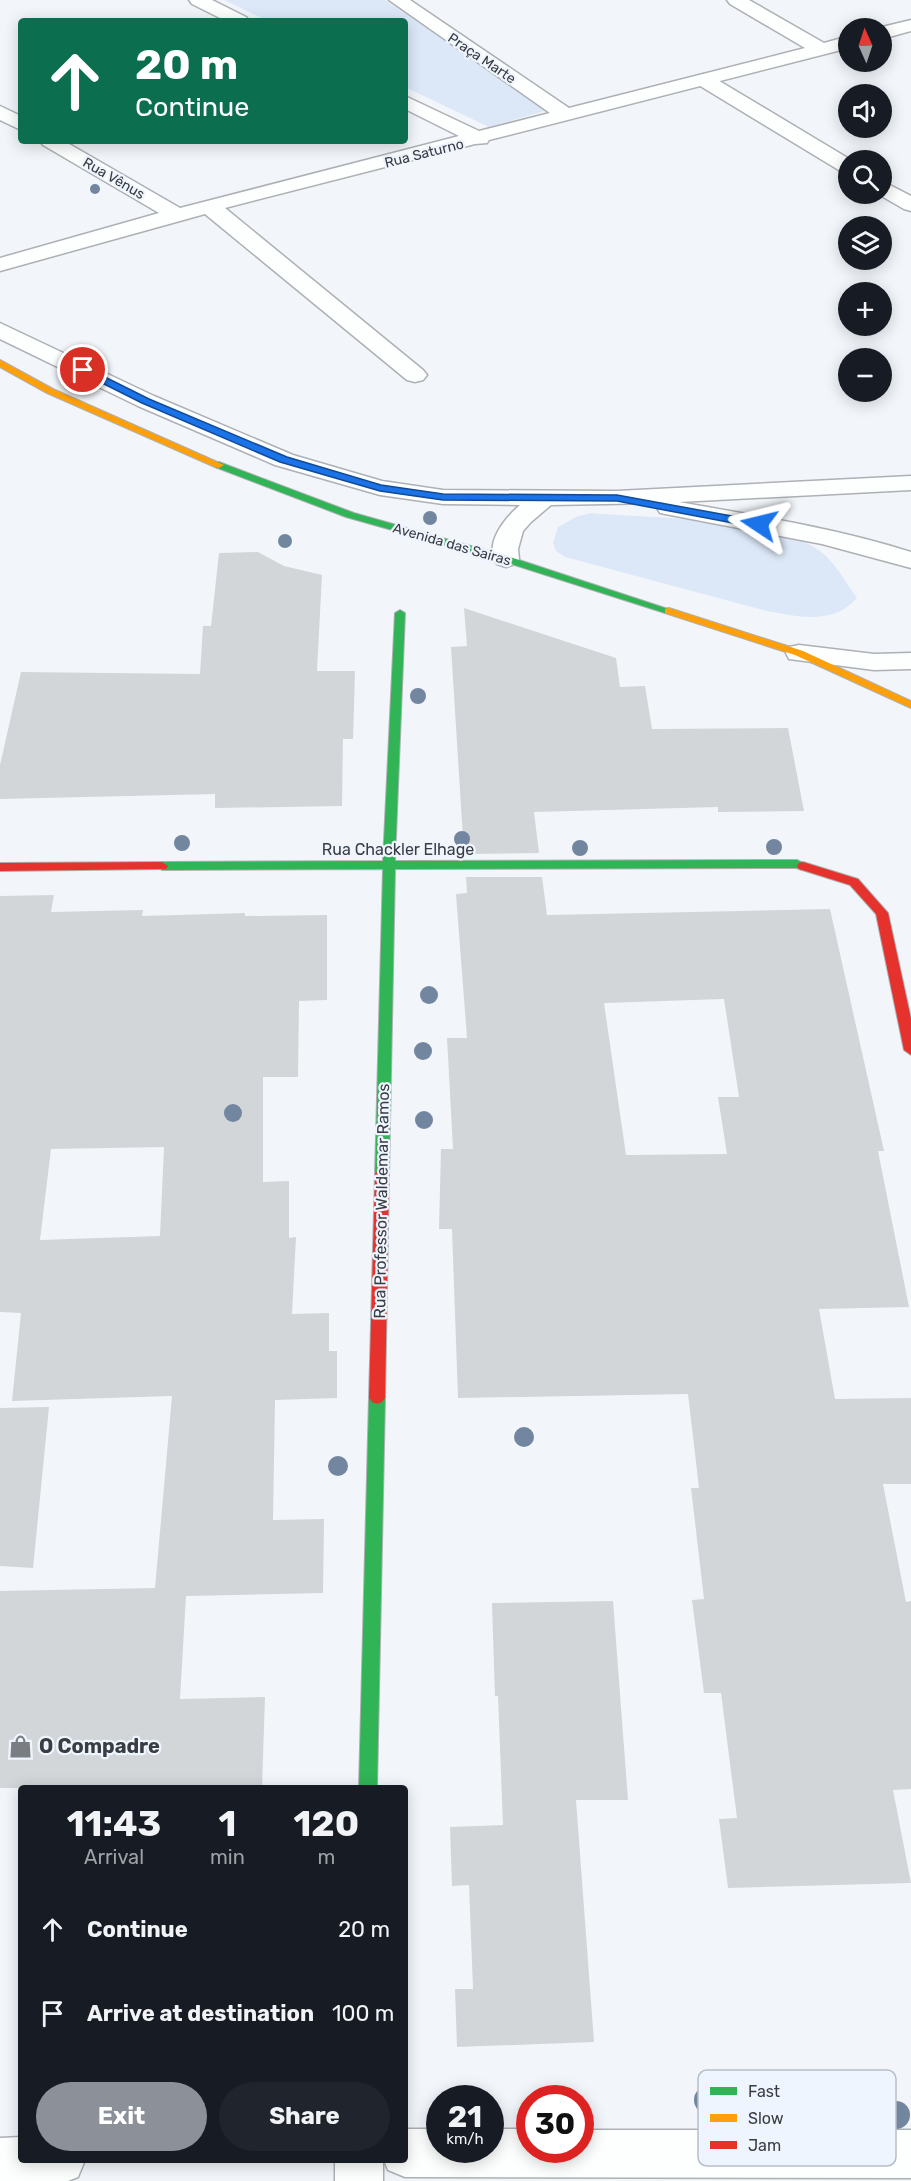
<!DOCTYPE html>
<html lang="en">
<head>
<meta charset="utf-8">
<style>
  :root { --surface:#171b24; --page:#20242c; --text:#f1f3f6; --muted:#9ea1a6; --accent:#8c9099 }
  body { margin:0; font-family:Rubik,sans-serif; background:var(--page); color:var(--text); height:100vh; display:flex; flex-direction:column; font-size:22px; white-space:nowrap }
  * { box-sizing:border-box; margin:0 }
  p { font-size:20px; color:var(--muted) }
  .icon { flex:none; width:33px; height:33px; fill:none; stroke:currentColor; stroke-width:2; stroke-linecap:round; stroke-linejoin:round }
  .map { position:relative; flex:1; overflow:hidden }
  .sheet { position:absolute; left:18px; top:1785px; width:390px; height:378px; display:flex; flex-direction:column; background:var(--surface); border-radius:6px; box-shadow:0 3px 15px #0003 }
  .sheet>* { flex:none }
  .banner { position:absolute; left:18px; top:18px; width:390px; height:126px; border-radius:6px; box-shadow:0 3px 15px #0003; background:#0b6e4f; color:#fff; overflow:hidden }
  .needle { width:39px; rotate:357deg }
  .buttons { position:absolute; left:838px; top:18px; display:grid; gap:12px }
  .buttons a { display:grid; place-items:center; width:54px; height:54px; border-radius:50%; background:var(--surface); box-shadow:0 3px 15px #0003; font-size:30px }
  .speed { position:absolute; left:426px; top:2085px; display:flex; gap:12px; font-size:30px; font-weight:700; text-align:center }
  .speed>* { display:grid; place-content:center; width:78px; height:78px; border-radius:50%; background:var(--surface); box-shadow:0 3px 15px #0003; line-height:1 }
  .speed small { font-size:15px; font-weight:400 }
  .speed .limit { border:9px solid #d22; background:#fff; color:#111 }
  .pin { position:absolute; display:grid; place-items:center; width:51px; height:51px; color:#fff; margin:-26px; border:3px solid #fff; border-radius:50%; box-shadow:0 2px 6px #0007 }
  .me { position:absolute; width:66px; margin:-33px; rotate:280deg; stroke-linejoin:round; filter:drop-shadow(0 0 4px #0008) }
  .turn { display:flex; align-items:center; gap:21px; height:126px; padding:0 18px; font-size:27px }
  .turn .icon { width:78px; height:78px; stroke-width:2.5 }
  .turn b { display:block; font-size:42px; line-height:51px }
  .eta { display:flex; justify-content:space-evenly; align-items:center; height:102px; text-align:center }
  .eta b { font-size:36px; font-weight:700; line-height:42px }
  .cta { display:flex; gap:12px; margin-top:auto; padding:12px 18px }
  .cta a { flex:1; height:69px; border-radius:36px; background:var(--accent); color:#fff; font-size:24px; font-weight:700; line-height:69px; text-align:center }
  .cta a+a { background:var(--page); color:var(--text) }
  ul { padding:0; list-style:none }
  li { display:flex; align-items:center; gap:18px; height:84px; padding:0 18px }
  li div { flex:1 }
  li b { display:block; font-size:22px }
  li em { font-style:normal }
  .map>svg:first-child { display:block }
  .green { fill:#dce8f8 }
  .building { fill:#d2d6d9; fill-rule:evenodd }
  .lines { fill:none; stroke-linecap:round; stroke-linejoin:round }
  .lane-casing { stroke:#adb0b4; stroke-width:3 }
  .street-casing { stroke:#adb0b4; stroke-width:3 }
  .fast-casing { stroke:#adb0b4; stroke-width:2 }
  .slow-casing { stroke:#adb0b4; stroke-width:2 }
  .jam-casing { stroke:#adb0b4; stroke-width:2 }
  .lane { fill:#fdfefe; fill-rule:evenodd }
  .street { fill:#fdfefe; fill-rule:evenodd }
  .fast { fill:#30b455; fill-rule:evenodd }
  .slow { fill:#ff9f0a; fill-rule:evenodd }
  .jam { fill:#e5322d; fill-rule:evenodd }
  .tree { fill:#7286a0 }
  .route { fill:#1a73e8; stroke:#114b97; stroke-width:1.5 }
  .labels { text-anchor:middle; stroke-width:4.5; stroke-linejoin:round; paint-order:stroke }
  .far-street-label { font-size:14px; fill:#393c40; stroke:#eff5fe }
  .street-label { font-size:16px; fill:#393c40; stroke:#eff5fe }
  .near-poi-label { font-size:20px; font-weight:bold; fill:#393c40; stroke:#eff5fe; text-anchor:start }
  .key { fill:#eff5fe; stroke:#b8bec5; stroke-width:1.5 }
  .key-label { font-size:16px; fill:#393c40 }
</style>
</head>
<body>
<div class="map">
<svg width="911" height="2181" viewBox="0 0 911 2181">
  <rect width="100%" height="100%" fill="#f2f6fa"/>
  <!-- green -->
  <g class="green">
    <path d="M 224,0 L 385,0 L 548,110 L 489,127 L 405,87 L 405,21 L 268,21 Z"/>
    <path d="M 591,513 C 648,518 776,518 820,551 C 835,562 846,583 857,598 C 834,625 798,617 767,611 L 565,557 L 556,551 L 553,543 L 558,527 L 578,516 Z"/>
  </g>
  <!-- building -->
  <g class="building">
    <path d="M 258,552 L 284,566 L 322,575 L 317,671 L 355,671 L 353,739 L 343,739 L 342,806 L 215,808 L 215,794 L 0,799 L 0,765 L 21,672 L 200,674 L 203,626 L 211,626 L 219,553 Z"/>
    <path d="M 464,608 L 616,658 L 620,687 L 645,686 L 652,729 L 788,728 L 804,811 L 718,812 L 718,807 L 534,812 L 539,853 L 464,854 L 451,647 L 467,646 Z"/>
    <path d="M 466,877 L 542,877 L 547,915 L 830,909 L 884,1151 L 878,1151 L 909,1307 L 819,1309 L 835,1399 L 911,1398 L 911,1484 L 883,1484 L 906,1602 L 911,1601 L 911,1789 L 893,1790 L 911,1883 L 728,1888 L 719,1819 L 737,1818 L 721,1693 L 704,1693 L 692,1600 L 704,1599 L 691,1488 L 699,1488 L 688,1394 L 458,1398 L 452,1229 L 439,1229 L 441,1149 L 453,1149 L 447,1038 L 467,1038 L 456,894 L 467,893 ZM 724,999 L 739,1097 L 718,1097 L 727,1154 L 626,1155 L 604,1003 Z"/>
    <path d="M 54,895 L 51,912 L 143,910 L 142,916 L 245,913 L 245,916 L 327,915 L 327,1000 L 299,1001 L 298,1077 L 263,1077 L 263,1182 L 289,1181 L 289,1238 L 296,1237 L 292,1314 L 329,1313 L 329,1351 L 337,1351 L 337,1398 L 275,1400 L 273,1520 L 324,1519 L 323,1593 L 186,1596 L 180,1699 L 265,1697 L 262,1788 L 0,1788 L 0,1591 L 155,1588 L 172,1396 L 12,1401 L 21,1313 L 0,1312 L 0,896 ZM 164,1147 L 160,1236 L 40,1240 L 51,1149 Z"/>
    <path d="M 49,1407 L 33,1568 L 0,1566 L 0,1408 Z"/>
    <path d="M 613,1601 L 628,1800 L 576,1800 L 594,2042 L 457,2047 L 455,1989 L 473,1989 L 469,1885 L 452,1886 L 450,1827 L 503,1825 L 498,1696 L 495,1696 L 492,1603 Z"/>
  </g>
  <g class="lines">
    <defs>
      <g id="lane">
        <path d="M 704,74 L 711,76 L 851,160 L 849,160 L 849,174 L 842,172 L 697,84 L 694,80 L 697,76 Z"/>
        <path d="M 882,181 L 911,196 L 911,211 L 904,209 L 878,194 L 882,194 Z"/>
      </g>
      <g id="street">
        <path d="M 189,0 L 212,0 L 246,17 L 249,21 L 226,21 L 192,4 Z"/>
        <path d="M 389,0 L 410,0 L 569,108 L 805,48 L 730,4 L 727,0 L 749,0 L 824,43 L 849,36 L 849,48 L 489,140 L 487,143 L 475,144 L 225,208 L 423,370 L 427,375 L 423,380 L 415,382 L 407,380 L 205,214 L 0,271 L 0,258 L 159,213 L 43,145 L 40,141 L 64,141 L 180,208 L 459,136 L 405,109 L 405,96 L 479,131 L 550,113 Z"/>
        <path d="M 911,20 L 911,31 L 882,39 L 882,28 L 878,28 Z"/>
        <path d="M 0,106 L 21,116 L 21,130 L 0,120 Z"/>
        <path d="M 0,323 L 154,396 L 293,455 L 382,481 L 443,490 L 617,491 L 911,476 L 911,490 L 679,502 C 757,516 835,528 911,552 L 911,568 L 822,544 L 660,513 L 657,508 L 660,503 L 551,505 L 531,522 L 523,531 L 518,549 L 519,559 L 515,564 L 506,567 L 497,564 C 483,544 505,518 520,505 L 443,504 L 380,495 L 275,465 L 138,406 L 0,339 Z"/>
        <path d="M 799,645 L 874,654 L 911,653 L 911,669 L 874,670 L 789,659 L 786,653 L 789,647 Z"/>
        <path d="M 405,2129 L 440,2129 L 440,2150 L 490,2150 L 490,2129 L 530,2129 L 530,2150 L 580,2150 L 580,2130 L 911,2130 L 911,2178 L 405,2177 L 388,2170 L 384,2160 L 405,2160 Z"/>
        <path d="M 21,2137 L 21,2160 L 85,2160 L 78,2177 L 68,2181 L 0,2181 L 0,2138 Z"/>
        <rect x="335" y="2160" width="48" height="21"/>
      </g>
      <g id="fast">
        <path d="M 219,462 L 354,513 L 510,557 L 674,611 L 673,613 L 665,613 L 502,561 L 346,517 L 215,467 L 215,463 Z"/>
        <path d="M 400,610 L 405,613 L 395,861 L 797,860 L 809,866 L 803,870 L 796,868 L 395,869 L 389,1175 L 387,1179 L 377,1179 L 375,1175 L 383,869 L 162,870 L 156,866 L 162,862 L 383,861 L 395,613 Z"/>
        <path d="M 377,1392 L 382,1394 L 385,1398 L 377,1788 L 359,1788 L 369,1398 L 372,1394 Z"/>
      </g>
      <g id="slow">
        <path d="M 0,360 L 53,389 L 224,465 L 219,468 L 215,467 L 47,393 L 0,367 Z"/>
        <path d="M 669,608 L 803,651 L 911,701 L 911,708 L 795,655 L 665,613 L 665,609 Z"/>
      </g>
      <g id="jam">
        <path d="M 162,862 L 168,866 L 166,869 L 0,871 L 0,863 Z"/>
        <path d="M 803,862 L 858,879 L 888,913 L 911,1019 L 911,1055 L 904,1050 L 876,914 L 850,885 L 799,869 L 797,866 L 799,863 Z"/>
        <path d="M 382,1170 L 387,1171 L 389,1175 L 385,1398 L 382,1402 L 377,1404 L 372,1402 L 369,1398 L 375,1175 L 377,1171 Z"/>
      </g>
    </defs>
    <!-- lane casing -->
    <use href="#lane" class="lane-casing"/>
    <!-- street casing -->
    <use href="#street" class="street-casing"/>
    <!-- fast casing -->
    <use href="#fast" class="fast-casing"/>
    <!-- slow casing -->
    <use href="#slow" class="slow-casing"/>
    <!-- jam casing -->
    <use href="#jam" class="jam-casing"/>
    <!-- lane -->
    <use href="#lane" class="lane"/>
    <!-- street -->
    <use href="#street" class="street"/>
    <!-- fast -->
    <use href="#fast" class="fast"/>
    <!-- slow -->
    <use href="#slow" class="slow"/>
    <!-- jam -->
    <use href="#jam" class="jam"/>
  </g>
  <!-- trees -->
  <g class="tree">
    <circle cx="95" cy="189" r="5"/>
    <circle cx="430" cy="518" r="7"/>
    <circle cx="285" cy="541" r="7"/>
    <circle cx="418" cy="696" r="8"/>
    <circle cx="462" cy="839" r="8"/>
    <circle cx="182" cy="843" r="8"/>
    <circle cx="774" cy="847" r="8"/>
    <circle cx="580" cy="848" r="8"/>
    <circle cx="429" cy="995" r="9"/>
    <circle cx="423" cy="1051" r="9"/>
    <circle cx="233" cy="1113" r="9"/>
    <circle cx="424" cy="1120" r="9"/>
    <circle cx="524" cy="1437" r="10"/>
    <circle cx="338" cy="1466" r="10"/>
    <circle cx="708" cy="2100" r="14"/>
    <circle cx="896" cy="2115" r="14"/>
  </g>
  <!-- route -->
  <path class="route" d="M 80,368 L 87,368 L 149,399 L 287,457 L 381,485 L 443,494 L 617,495 L 759,521 L 764,524 L 759,528 L 617,501 L 443,500 L 380,491 L 280,462 L 142,403 L 80,372 Z"/>
  <!-- icons -->
  <defs>
    <symbol id="shop-bare" viewBox="-9 -9 18 18"><path d="M-5-2.5h2.3a2.7 3.5 0 0 1 5.4 0H5L5.5 6h-11ZM-1.5-2.5h3a1.5 2.3 0 0 0-3 0Z" fill="#7a7d81" stroke="#eff5fe" stroke-width="2.5" paint-order="stroke"/></symbol>
  </defs>
  <g fill-rule="evenodd">
    <use href="#shop-bare" x="4" y="1730" width="33" height="33"/>
  </g>
  <g class="labels">
    <!-- far-street labels -->
    <g class="far-street-label">
      <text transform="translate(482 58) rotate(34)" y="5">Praça Marte</text>
      <text transform="translate(424 153) rotate(-14)" y="5">Rua Saturno</text>
      <text transform="translate(114 178) rotate(30)" y="5">Rua Vênus</text>
      <text transform="translate(452 544) rotate(16)" y="5">Avenida das Sairas</text>
    </g>
    <!-- street labels -->
    <g class="street-label">
      <text x="398" y="855">Rua Chackler Elhage</text>
      <text transform="translate(381 1201) rotate(-89)" y="6">Rua Professor Waldemar Ramos</text>
    </g>
    <!-- near-poi labels -->
    <g class="near-poi-label">
      <text x="39" y="1753">O Compadre</text>
    </g>
  </g>
  <!-- legend -->
  <rect x="698" y="2070" width="198" height="96" rx="9" class="key"/>
  <rect x="710" y="2087" width="27" height="8" fill="#30b455"/>
  <rect x="710" y="2114" width="27" height="8" fill="#ff9f0a"/>
  <rect x="710" y="2141" width="27" height="8" fill="#e5322d"/>
  <g class="key-label">
    <text x="748" y="2097">Fast</text>
    <text x="748" y="2124">Slow</text>
    <text x="748" y="2151">Jam</text>
  </g>
</svg>
<div class="buttons">
<a><svg class="needle" viewBox="-14 -14 28 28"><path d="M0-13l5 13h-10z" fill="#e53935"/><path d="M0 13l5-13h-10z" fill="#9ea1a6"/></svg></a>
<a><svg class="icon" aria-label="sound" viewBox="0 0 24 24"><path d="M4 9h4l5-4v14l-5-4H4zM17 9q2 3 0 6"/></svg></a>
<a><svg class="icon" aria-label="search" viewBox="0 0 24 24"><circle cx="10" cy="10" r="6"/><path d="M15 15l6 6"/></svg></a>
<a><svg class="icon" aria-label="layers" viewBox="0 0 24 24"><path d="M12 4l9 5-9 5-9-5zM3 14l9 5 9-5"/></svg></a>
<a>+</a>
<a>−</a>
</div>
<div class="speed"><div>21<small>km/h</small></div><div class="limit">30</div></div>
<div class="pin" style="left:83px;top:370px;background:#d93025"><svg class="icon" aria-label="arrive" viewBox="0 0 24 24"><path d="M6 21V4h12l-3 4 3 4H6"/></svg></div>
<svg class="me" style="left:759px;top:524px" viewBox="-20 -20 40 40"><path d="M0-17L14 15 0 8-14 15z" fill="#1a73e8" stroke="#fff" stroke-width="4"/></svg>
<div class="banner">
<div class="turn"><svg class="icon" aria-label="ahead" viewBox="0 0 24 24"><path d="M12 20V5M6 11l6-6 6 6"/></svg><div><b>20 m</b>Continue</div></div>
</div>
<section class="sheet">
<div class="eta">
<div><b>11:43</b><p>Arrival</p></div>
<div><b>1</b><p>min</p></div>
<div><b>120</b><p>m</p></div>
</div>
<ul>
<li><svg class="icon" aria-label="ahead" viewBox="0 0 24 24"><path d="M12 20V5M6 11l6-6 6 6"/></svg><div><b>Continue</b></div><em>20 m</em></li>
<li><svg class="icon" aria-label="arrive" viewBox="0 0 24 24"><path d="M6 21V4h12l-3 4 3 4H6"/></svg><div><b>Arrive at destination</b></div><em>100 m</em></li>
</ul>
<div class="cta"><a>Exit</a><a>Share</a></div>
</section>
</div>
</body>
</html>
